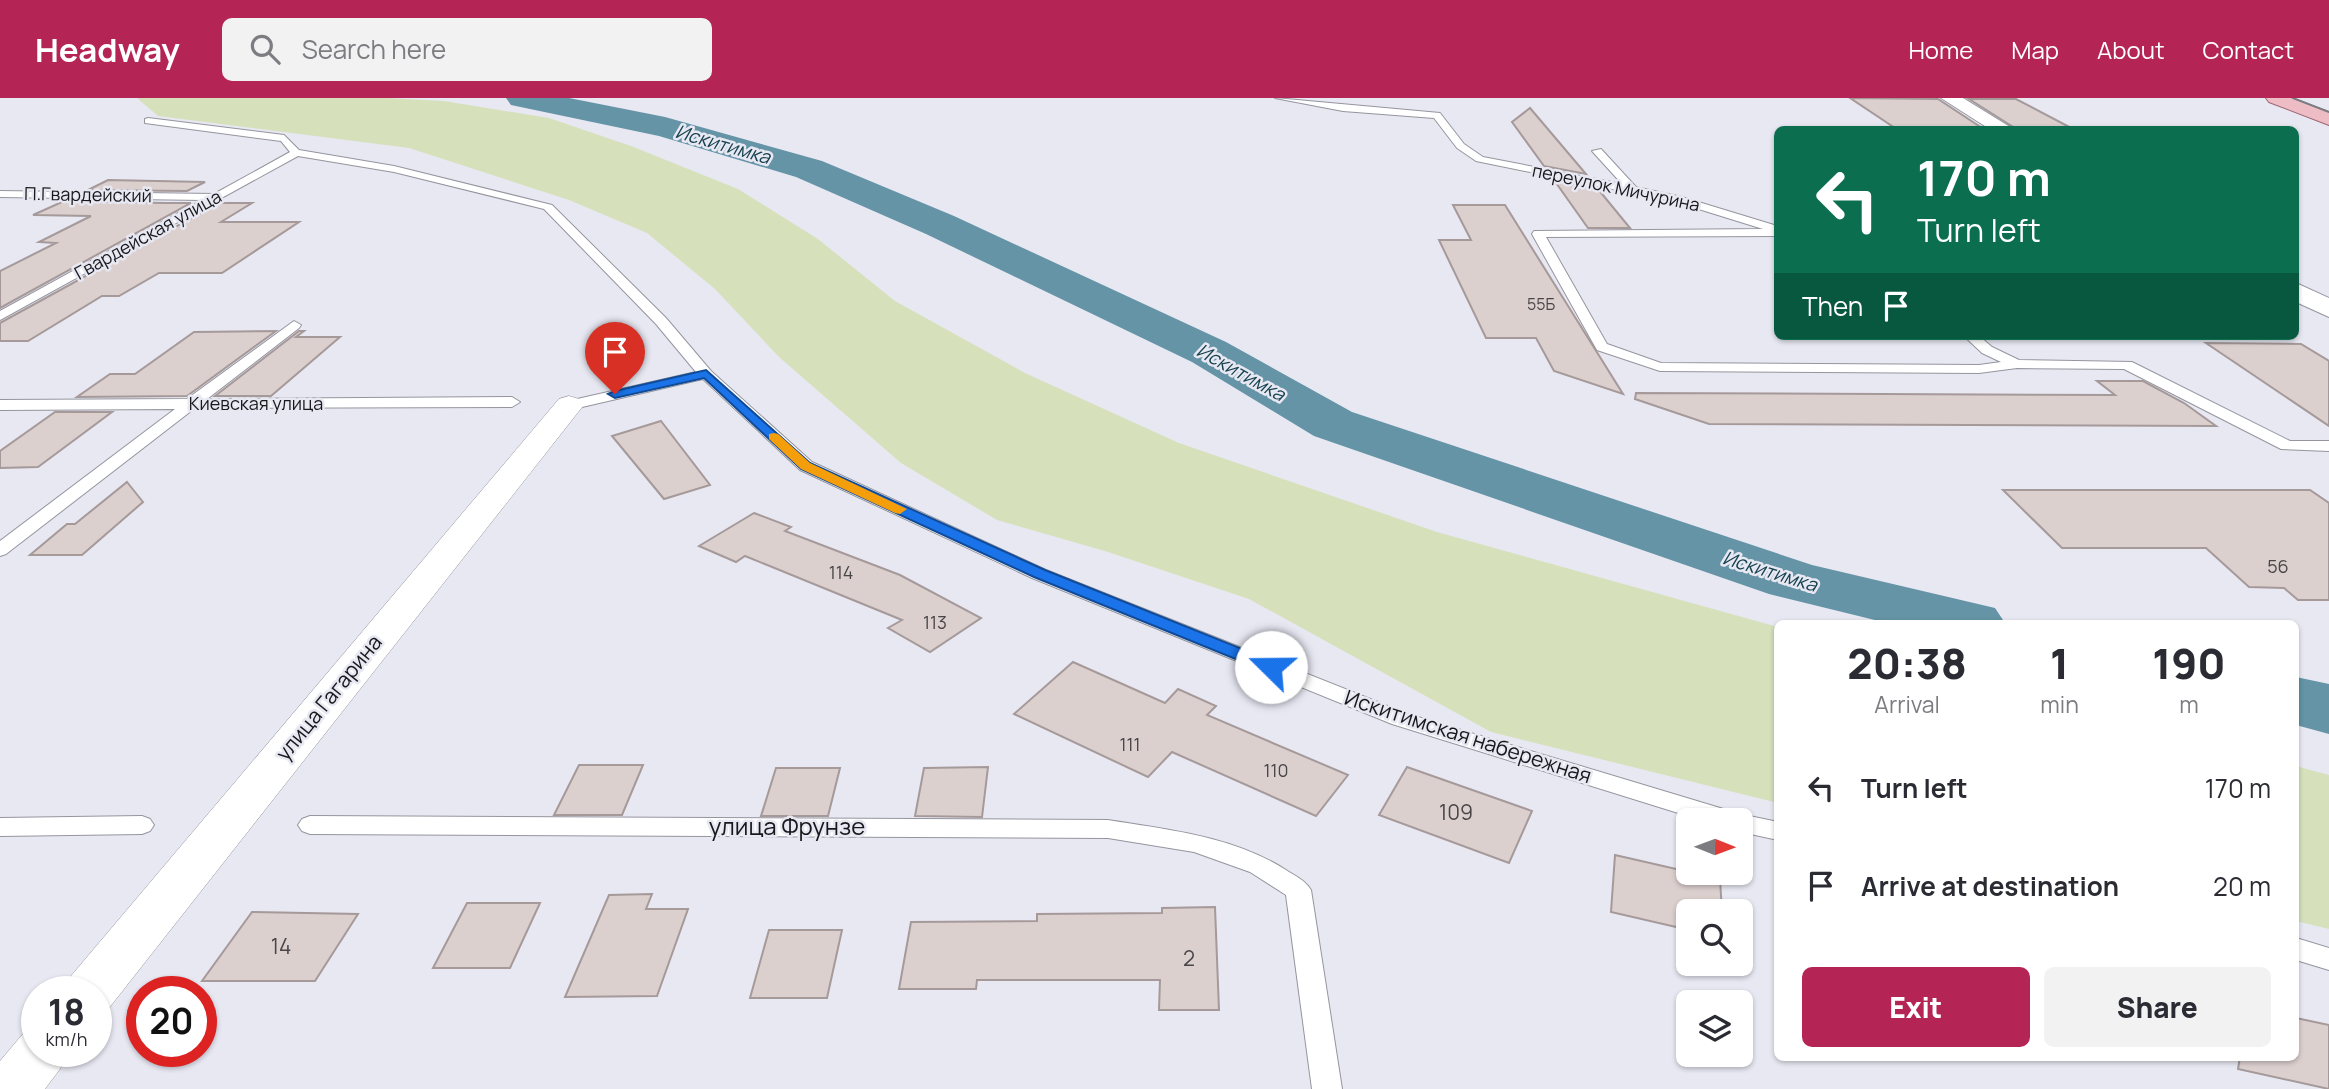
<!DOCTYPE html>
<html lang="en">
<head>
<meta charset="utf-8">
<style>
  :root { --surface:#fff; --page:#f2f2f3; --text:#2b2b33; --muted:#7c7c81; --accent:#b42555 }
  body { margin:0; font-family:Manrope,sans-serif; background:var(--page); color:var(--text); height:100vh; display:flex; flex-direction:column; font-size:26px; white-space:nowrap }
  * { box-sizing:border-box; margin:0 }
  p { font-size:23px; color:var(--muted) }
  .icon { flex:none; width:38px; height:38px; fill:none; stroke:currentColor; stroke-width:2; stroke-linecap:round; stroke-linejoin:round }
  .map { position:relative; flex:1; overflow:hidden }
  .drawer { position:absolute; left:1774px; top:522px; width:525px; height:441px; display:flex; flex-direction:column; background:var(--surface); border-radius:10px; box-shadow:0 2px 5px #0004 }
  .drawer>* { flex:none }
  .hud { position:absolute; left:1774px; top:28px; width:525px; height:214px; border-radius:10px; box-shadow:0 2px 5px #0004; background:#0b6e4f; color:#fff; overflow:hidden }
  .needle { width:46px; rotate:91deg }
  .fabs { position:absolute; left:1676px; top:710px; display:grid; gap:14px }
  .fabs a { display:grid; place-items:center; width:77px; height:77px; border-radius:10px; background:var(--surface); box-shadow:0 2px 5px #0004; font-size:35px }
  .speed { position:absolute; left:21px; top:878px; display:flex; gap:14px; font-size:35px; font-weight:700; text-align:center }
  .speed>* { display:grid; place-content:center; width:91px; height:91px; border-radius:50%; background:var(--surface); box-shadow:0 2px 5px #0004; line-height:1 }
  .speed small { font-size:18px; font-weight:400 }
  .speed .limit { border:10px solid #d22; background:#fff; color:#111 }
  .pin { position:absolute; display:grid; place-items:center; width:60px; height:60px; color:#fff; margin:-72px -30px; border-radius:50% 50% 50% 0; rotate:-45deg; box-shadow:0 0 7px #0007 }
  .pin .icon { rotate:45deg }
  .me { position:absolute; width:77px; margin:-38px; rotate:292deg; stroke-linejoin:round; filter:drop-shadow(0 0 5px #0008) }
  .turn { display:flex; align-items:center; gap:24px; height:147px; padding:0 28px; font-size:32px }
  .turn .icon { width:91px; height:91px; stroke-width:2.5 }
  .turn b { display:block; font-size:49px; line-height:60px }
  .then { display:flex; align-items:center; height:66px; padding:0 28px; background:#0003; gap:14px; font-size:26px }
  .eta { display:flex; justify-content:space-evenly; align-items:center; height:119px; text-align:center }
  .eta b { font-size:42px; font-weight:800; line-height:49px }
  .action { display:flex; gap:14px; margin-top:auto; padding:14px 28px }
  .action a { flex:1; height:80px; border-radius:10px; background:var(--accent); color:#fff; font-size:28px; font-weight:800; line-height:80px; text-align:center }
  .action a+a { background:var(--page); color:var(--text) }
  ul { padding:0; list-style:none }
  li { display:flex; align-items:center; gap:21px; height:98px; padding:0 28px }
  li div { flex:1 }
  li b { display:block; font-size:26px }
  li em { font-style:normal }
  header { display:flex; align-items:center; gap:42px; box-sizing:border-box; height:98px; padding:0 35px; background:var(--accent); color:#fff }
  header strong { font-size:33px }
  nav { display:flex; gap:38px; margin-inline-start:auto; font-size:24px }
  .search { width:490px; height:63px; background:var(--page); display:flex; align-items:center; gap:18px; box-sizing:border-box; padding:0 24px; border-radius:10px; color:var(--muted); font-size:26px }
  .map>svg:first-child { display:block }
  .green { fill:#d6e1bc }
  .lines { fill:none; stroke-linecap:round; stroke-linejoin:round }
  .river { fill:#6494a6; fill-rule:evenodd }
  .building { fill:#dcd0cf; stroke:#a59999; stroke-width:2 }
  .service-casing { stroke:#94959e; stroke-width:2 }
  .minor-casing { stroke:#94959e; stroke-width:1 }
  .tertiary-casing { stroke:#94959e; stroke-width:2 }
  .primary-casing { stroke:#9b6671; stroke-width:2 }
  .service { fill:#fff; fill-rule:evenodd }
  .minor { fill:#fff; fill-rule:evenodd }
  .tertiary { fill:#fff; fill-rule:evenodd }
  .primary { fill:#eebcc5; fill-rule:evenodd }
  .tram { stroke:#7c7c83; stroke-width:2 }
  .route { fill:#1a73e8; stroke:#114b97; stroke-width:2 }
  .slow { fill:#f59e0b }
  .labels { text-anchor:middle; stroke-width:5; stroke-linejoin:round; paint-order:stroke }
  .far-number-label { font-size:16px; fill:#494649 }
  .far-street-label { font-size:18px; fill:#18181c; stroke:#e8e8f3 }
  .number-label { font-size:18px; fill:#494649 }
  .far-water-label { font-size:19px; font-style:italic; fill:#174351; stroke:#e8e8f3 }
  .street-label { font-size:21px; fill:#18181c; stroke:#e8e8f3 }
  .near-number-label { font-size:21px; fill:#494649 }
  .near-street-label { font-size:24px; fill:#18181c; stroke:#e8e8f3 }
</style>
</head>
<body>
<header>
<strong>Headway</strong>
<div class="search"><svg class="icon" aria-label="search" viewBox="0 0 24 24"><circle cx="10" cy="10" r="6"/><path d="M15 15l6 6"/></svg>Search here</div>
<nav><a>Home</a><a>Map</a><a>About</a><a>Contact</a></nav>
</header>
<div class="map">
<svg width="2329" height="991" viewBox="0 0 2329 991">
  <rect width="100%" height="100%" fill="#e8e8f3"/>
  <!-- green -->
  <g class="green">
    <path d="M 137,0 L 387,0 L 444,3 L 549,20 L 631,48 L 738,91 L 818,141 L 895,203 L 1025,275 L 1179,345 L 1437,434 L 1778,529 L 1778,705 L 1491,634 L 1249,501 L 1108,454 L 997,422 L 901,365 L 779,259 L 715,191 L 647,135 L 569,102 L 409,50 L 158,18 Z"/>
    <path d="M 2296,668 L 2329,677 L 2329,831 L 2296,823 Z"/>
  </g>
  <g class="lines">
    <!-- river -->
    <g class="river">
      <path d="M 506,0 L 569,0 L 665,19 L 822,63 L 954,118 L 1226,244 L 1352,314 L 1812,467 L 1995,510 L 2005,525 L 1887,525 L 1769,496 L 1314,338 L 1192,264 L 926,136 L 796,79 L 659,38 L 511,7 Z"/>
      <path d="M 2296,579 L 2329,586 L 2329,636 L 2296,627 Z"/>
    </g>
  </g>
  <!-- building -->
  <g class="building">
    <path d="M 1850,0 L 1938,1 L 1985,32 L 1898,32 Z"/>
    <path d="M 1969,1 L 2016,1 L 2075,32 L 2018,32 Z"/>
    <path d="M 1530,10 L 1586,76 L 1544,68 L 1512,24 Z"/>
    <path d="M 108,82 L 205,84 L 187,93 L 88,92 Z"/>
    <path d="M 1554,82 L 1598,91 L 1630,130 L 1588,130 Z"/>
    <path d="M 64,103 L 165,105 L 191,105 L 0,210 L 0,173 L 56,145 L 39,144 L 91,118 L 33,117 Z"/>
    <path d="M 219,105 L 252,105 L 221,124 L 299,124 L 222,175 L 159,175 L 119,198 L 102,198 L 28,243 L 0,243 L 0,225 Z"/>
    <path d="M 1453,107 L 1505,107 L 1623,296 L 1554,273 L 1536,240 L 1486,240 L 1439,142 L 1471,142 Z"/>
    <path d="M 276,233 L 187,298 L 77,299 L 110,276 L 135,276 L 194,234 Z"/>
    <path d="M 299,233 L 304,233 L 296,239 L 340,239 L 271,298 L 215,298 Z"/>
    <path d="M 2206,245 L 2301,246 L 2329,263 L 2329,328 Z"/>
    <path d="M 2097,283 L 2143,283 L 2184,305 L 2216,328 L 1709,326 L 1635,301 L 1636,295 L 2115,297 Z"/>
    <path d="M 55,314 L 112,314 L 38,369 L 0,370 L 0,353 Z"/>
    <path d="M 661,323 L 710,387 L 664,401 L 612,338 Z"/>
    <path d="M 127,384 L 143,404 L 82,457 L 30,457 L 67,426 L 75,426 Z"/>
    <path d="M 2003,392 L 2310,392 L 2329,405 L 2329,502 L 2298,502 L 2284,490 L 2249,489 L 2206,450 L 2062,450 Z"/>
    <path d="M 754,415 L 791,429 L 785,433 L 900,477 L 981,520 L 930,554 L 888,530 L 902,522 L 745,458 L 736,464 L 699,448 Z"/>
    <path d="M 1073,564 L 1165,605 L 1178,591 L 1216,608 L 1207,617 L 1348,677 L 1316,718 L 1172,654 L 1148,679 L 1014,616 Z"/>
    <path d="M 579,667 L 643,667 L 622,717 L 554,717 Z"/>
    <path d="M 988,669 L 982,719 L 915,718 L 924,670 Z"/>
    <path d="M 1407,669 L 1532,713 L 1509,765 L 1379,717 Z"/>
    <path d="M 776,670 L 840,670 L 828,718 L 761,718 Z"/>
    <path d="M 1615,757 L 1720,781 L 1722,814 L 1689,814 L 1689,832 L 1611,814 Z"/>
    <path d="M 652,796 L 646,811 L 688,811 L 657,898 L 565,899 L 609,797 Z"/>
    <path d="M 467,805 L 540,805 L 510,870 L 433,870 Z"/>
    <path d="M 1215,809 L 1219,912 L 1159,912 L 1160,882 L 977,882 L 976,891 L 899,891 L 911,824 L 1037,823 L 1037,816 L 1162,815 L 1162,810 Z"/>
    <path d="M 252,814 L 358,816 L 315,883 L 202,883 Z"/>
    <path d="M 769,832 L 842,832 L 827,900 L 750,900 Z"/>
    <path d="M 2296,920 L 2329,927 L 2329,991 L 2238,971 L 2240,959 L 2296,959 Z"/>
  </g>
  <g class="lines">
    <defs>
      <g id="service">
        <path d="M 1275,0 L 1440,15 L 1464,46 L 1483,59 L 1622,86 L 1592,53 L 1601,51 L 1636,89 L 1682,99 L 1774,127 L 1775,130 L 1778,130 L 1778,138 L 1546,139 L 1607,246 L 1661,265 L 1979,267 L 2001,264 L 1982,255 L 1964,238 L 1979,238 L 1992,249 L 2019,262 L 2132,264 L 2290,343 L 2329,343 L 2329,353 L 2281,351 L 2124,271 L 2017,270 L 1979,275 L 1660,273 L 1597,252 L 1532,136 L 1534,133 L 1763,131 L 1676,104 L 1476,63 L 1457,50 L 1434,20 L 1343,13 Z"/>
        <path d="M 148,20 L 284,37 L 299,52 L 394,68 L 552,107 L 666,220 L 711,273 L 812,364 L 1046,472 L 1408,616 L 1740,716 L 1778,724 L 1778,742 L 1741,734 L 1741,723 L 1704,723 L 1392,626 L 1032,480 L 800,372 L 703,281 L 569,312 L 564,310 L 561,307 L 564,304 L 696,274 L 656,226 L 544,111 L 394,74 L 298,58 L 0,222 L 0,213 L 202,102 L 0,99 L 0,93 L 214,96 L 290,54 L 281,43 L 145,25 L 145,21 Z"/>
        <path d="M 294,223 L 301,227 L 299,230 L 207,301 L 512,299 L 520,304 L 512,309 L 195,310 L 6,456 L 0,458 L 0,443 L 175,311 L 0,312 L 0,302 L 187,301 Z"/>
        <path d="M 142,718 L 150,721 L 154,727 L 150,733 L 142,736 L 0,738 L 0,720 Z"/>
        <path d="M 310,718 L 1108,722 C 1169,732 1233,738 1286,772 C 1295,778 1305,782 1311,792 L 1342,991 L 1312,991 L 1286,797 L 1250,774 L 1194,754 L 1108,740 L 310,736 L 302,733 L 298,727 L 302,721 Z"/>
        <path d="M 2296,840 L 2329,850 L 2329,872 L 2296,862 Z"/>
      </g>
      <g id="minor">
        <path d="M 569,298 L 579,301 L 584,307 L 579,313 L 109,910 L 96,914 L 96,894 L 64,894 L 71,878 L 559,301 Z"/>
        <path d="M 37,932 L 37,954 L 68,954 L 60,971 L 45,991 L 0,991 L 0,963 L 22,937 Z"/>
      </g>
      <g id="tertiary">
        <path d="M 1941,0 L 1963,0 L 2015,32 L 1991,32 Z"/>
        <path d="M 2296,185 L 2329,200 L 2329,219 L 2296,204 Z"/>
      </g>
      <path id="primary" d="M 2266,0 L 2291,0 L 2329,14 L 2329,27 L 2269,4 Z"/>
    </defs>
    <!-- service casing -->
    <use href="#service" class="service-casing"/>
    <!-- minor casing -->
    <use href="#minor" class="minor-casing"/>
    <!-- tertiary casing -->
    <use href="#tertiary" class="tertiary-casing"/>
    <!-- primary casing -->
    <use href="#primary" class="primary-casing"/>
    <!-- service -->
    <use href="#service" class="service"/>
    <!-- minor -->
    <use href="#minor" class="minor"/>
    <!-- tertiary -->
    <use href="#tertiary" class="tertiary"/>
    <!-- primary -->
    <use href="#primary" class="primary"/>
    <!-- tram -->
    <path class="tram" d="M 2293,0 L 2329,14"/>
  </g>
  <!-- route -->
  <path class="route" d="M 706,272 L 810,365 L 1045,472 L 1277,565 L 1280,569 L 1277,573 L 1265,573 L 1034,479 L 801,371 L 704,280 L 615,300 L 608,296 L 615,293 Z"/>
  <!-- slow -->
  <path class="slow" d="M 774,335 L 778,336 L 810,365 L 907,411 L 900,416 L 895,415 L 801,371 L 769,341 L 769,336 Z"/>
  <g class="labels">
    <!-- far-number labels -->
    <g class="far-number-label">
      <text x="1541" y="212">55Б</text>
    </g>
    <!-- far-street labels -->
    <g class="far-street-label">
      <text transform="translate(1616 90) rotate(12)" y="6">переулок Мичурина</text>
      <text transform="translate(88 97) rotate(1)" y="6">П.Гвардейский</text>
      <text transform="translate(148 137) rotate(-29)" y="6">Гвардейская улица</text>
      <text x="256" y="312">Киевская улица</text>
    </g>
    <!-- number labels -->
    <g class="number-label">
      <text x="2278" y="475">56</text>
      <text x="841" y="481">114</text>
      <text x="935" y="531">113</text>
      <text x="1130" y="653">111</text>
      <text x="1276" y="679">110</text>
    </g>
    <!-- far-water labels -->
    <g class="far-water-label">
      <text transform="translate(723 46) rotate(16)" y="7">Искитимка</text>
      <text transform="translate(1241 274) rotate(29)" y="7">Искитимка</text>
      <text transform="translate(1770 473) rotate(17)" y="7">Искитимка</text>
    </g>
    <!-- street labels -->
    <g class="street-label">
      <text transform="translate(329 600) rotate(-51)" y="7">улица Гагарина</text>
      <text transform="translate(1468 639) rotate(18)" y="7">Искитимская набережная</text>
    </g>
    <!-- near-number labels -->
    <g class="near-number-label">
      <text x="1456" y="722">109</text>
      <text x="281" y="856">14</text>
      <text x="1189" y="868">2</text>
    </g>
    <!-- near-street labels -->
    <g class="near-street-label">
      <text x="787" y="737">улица Фрунзе</text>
    </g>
  </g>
</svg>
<div class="fabs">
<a><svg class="needle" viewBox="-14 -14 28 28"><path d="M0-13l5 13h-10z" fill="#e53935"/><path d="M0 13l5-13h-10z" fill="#7c7c81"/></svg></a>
<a><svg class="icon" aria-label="search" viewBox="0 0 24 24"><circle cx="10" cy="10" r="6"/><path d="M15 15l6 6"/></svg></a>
<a><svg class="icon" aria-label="layers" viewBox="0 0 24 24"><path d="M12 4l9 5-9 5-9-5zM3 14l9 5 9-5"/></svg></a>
</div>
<div class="speed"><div>18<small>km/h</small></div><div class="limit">20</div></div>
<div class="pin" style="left:615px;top:296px;background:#d93025"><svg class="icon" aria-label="arrive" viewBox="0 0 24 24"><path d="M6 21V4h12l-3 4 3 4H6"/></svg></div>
<svg class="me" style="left:1271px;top:569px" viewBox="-20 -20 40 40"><circle r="19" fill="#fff"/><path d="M0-13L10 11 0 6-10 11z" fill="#1a73e8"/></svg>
<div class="hud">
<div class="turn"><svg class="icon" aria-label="left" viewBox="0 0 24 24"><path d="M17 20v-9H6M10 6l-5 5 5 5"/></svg><div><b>170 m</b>Turn left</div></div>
<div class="then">Then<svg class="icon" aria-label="arrive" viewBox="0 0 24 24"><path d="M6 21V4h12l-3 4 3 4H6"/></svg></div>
</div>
<section class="drawer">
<div class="eta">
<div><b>20:38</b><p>Arrival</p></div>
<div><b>1</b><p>min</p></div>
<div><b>190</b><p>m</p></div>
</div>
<ul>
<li><svg class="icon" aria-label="left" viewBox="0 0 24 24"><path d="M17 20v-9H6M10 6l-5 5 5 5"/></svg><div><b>Turn left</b></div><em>170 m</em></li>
<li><svg class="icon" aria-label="arrive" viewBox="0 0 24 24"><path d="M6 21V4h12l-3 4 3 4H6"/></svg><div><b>Arrive at destination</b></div><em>20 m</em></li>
</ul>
<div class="action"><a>Exit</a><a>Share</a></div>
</section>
</div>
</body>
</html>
